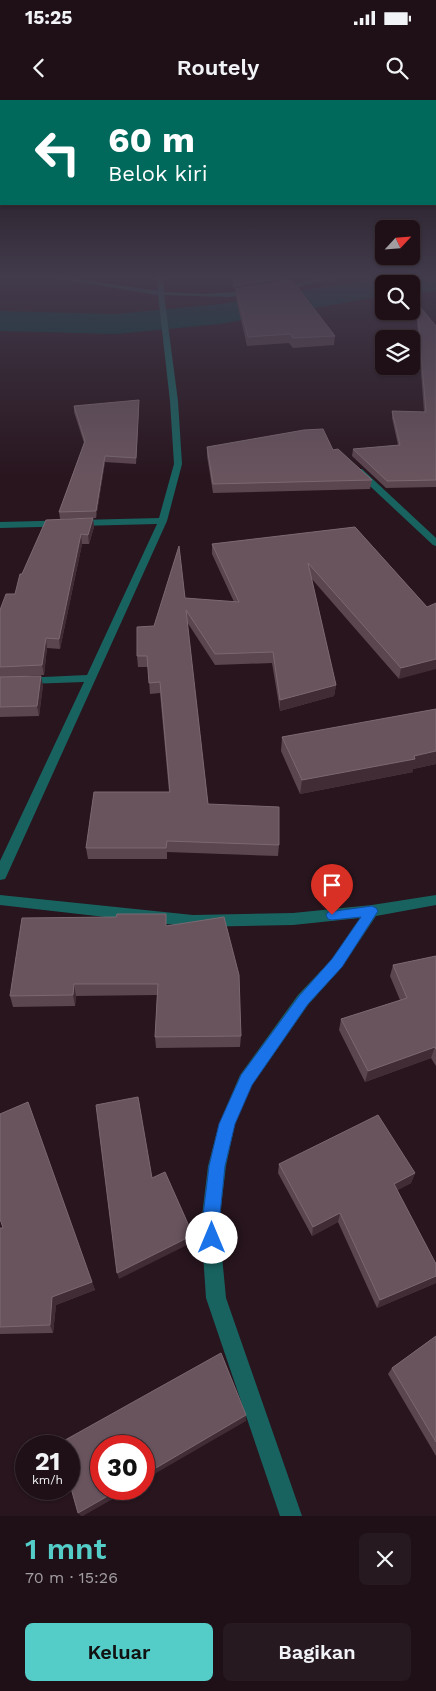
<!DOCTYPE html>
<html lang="id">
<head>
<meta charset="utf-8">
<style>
  :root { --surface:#1e1016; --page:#26191f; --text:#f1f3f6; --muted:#a19da1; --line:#3c3035; --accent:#54cdc8 }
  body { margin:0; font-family:"Work Sans",sans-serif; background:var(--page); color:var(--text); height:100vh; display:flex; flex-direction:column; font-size:19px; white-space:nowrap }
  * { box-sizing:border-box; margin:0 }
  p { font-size:16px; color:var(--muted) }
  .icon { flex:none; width:28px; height:28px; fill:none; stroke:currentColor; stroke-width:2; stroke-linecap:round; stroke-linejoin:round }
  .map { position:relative; height:1416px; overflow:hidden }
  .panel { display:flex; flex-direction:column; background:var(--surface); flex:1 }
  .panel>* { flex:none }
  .guide { position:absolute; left:0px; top:0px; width:436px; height:105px; box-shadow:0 1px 4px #0004,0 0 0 1px var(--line); background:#00695c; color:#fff; overflow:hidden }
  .needle { width:32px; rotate:64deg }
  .buttons { position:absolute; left:375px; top:120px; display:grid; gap:10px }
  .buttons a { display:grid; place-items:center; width:45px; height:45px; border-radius:8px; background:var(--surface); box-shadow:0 1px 4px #0004,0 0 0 1px var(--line); font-size:25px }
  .speed { position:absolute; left:15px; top:1335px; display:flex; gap:10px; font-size:25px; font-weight:700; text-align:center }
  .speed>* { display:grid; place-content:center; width:65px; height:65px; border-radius:50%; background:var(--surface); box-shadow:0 1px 4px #0004,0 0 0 1px var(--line); line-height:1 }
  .speed small { font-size:12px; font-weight:400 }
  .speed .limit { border:8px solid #d22; background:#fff; color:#111 }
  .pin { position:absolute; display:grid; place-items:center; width:42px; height:42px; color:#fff; margin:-51px -21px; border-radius:50% 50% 50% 0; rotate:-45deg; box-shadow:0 0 5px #0007 }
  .pin .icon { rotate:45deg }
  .me { position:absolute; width:55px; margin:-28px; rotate:0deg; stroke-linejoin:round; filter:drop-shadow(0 0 4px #0008) }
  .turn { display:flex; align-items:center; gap:18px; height:105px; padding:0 25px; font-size:22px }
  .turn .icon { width:65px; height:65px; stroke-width:2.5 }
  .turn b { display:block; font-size:35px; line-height:42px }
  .round { display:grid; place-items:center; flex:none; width:52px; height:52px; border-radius:8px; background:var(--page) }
  .headline { display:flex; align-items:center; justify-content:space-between; height:85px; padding:0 25px }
  h1 { font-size:30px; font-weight:600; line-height:38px; color:var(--accent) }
  .cta { display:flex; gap:10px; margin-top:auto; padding:10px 25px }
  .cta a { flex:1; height:58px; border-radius:8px; background:var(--accent); color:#111; font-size:20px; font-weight:600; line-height:58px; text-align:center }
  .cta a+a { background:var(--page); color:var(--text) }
  .status { display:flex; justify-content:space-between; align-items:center; height:35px; padding:0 25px; background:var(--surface); direction:ltr }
  .status svg { height:14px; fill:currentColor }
  header { display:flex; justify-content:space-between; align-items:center; height:65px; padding:0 25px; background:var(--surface); font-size:22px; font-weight:600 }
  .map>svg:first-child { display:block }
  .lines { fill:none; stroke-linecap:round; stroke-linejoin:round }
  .river { fill:#003e3c; fill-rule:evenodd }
  .minor { fill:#186360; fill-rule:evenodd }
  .wall { fill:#5b454f }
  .shaded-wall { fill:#412c35 }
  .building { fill:#69545e; stroke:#7b6870 }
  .route { fill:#1a73e8; stroke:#114b97 }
</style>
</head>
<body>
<div class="status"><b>15:25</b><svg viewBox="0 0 49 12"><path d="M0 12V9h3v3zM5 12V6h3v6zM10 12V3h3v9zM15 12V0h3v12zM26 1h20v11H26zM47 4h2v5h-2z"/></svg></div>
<header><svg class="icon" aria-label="back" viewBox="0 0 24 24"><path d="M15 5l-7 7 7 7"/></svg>Routely<svg class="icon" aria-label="search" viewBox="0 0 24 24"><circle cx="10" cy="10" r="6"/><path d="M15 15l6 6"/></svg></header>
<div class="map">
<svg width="436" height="1416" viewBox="0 0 436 1416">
  <rect width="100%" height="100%" fill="#28151e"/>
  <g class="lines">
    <!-- river -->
    <path class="river" d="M 382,178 L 395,181 L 397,183 L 400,178 L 436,178 L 436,191 L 411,193 L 411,184 L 384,184 L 384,196 L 220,224 L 116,234 L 0,231 L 0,211 L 116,214 L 220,204 Z"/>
    <!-- minor -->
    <g class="minor">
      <path d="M 55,178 L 69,178 L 158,191 L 157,178 L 163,178 L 164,192 L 204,194 L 253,191 L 256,193 L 229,197 L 164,195 L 178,301 L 182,364 L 167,421 L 7,775 L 5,779 L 0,780 L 0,761 L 84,582 L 0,585 L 0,579 L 87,575 L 157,424 L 0,428 L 0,422 L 159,418 L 174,364 L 170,301 L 158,195 Z"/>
      <path d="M 322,178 L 334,178 L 280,191 L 277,189 Z"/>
      <path d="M 356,369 L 362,369 L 436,438 L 436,446 L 433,445 L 356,373 Z"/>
      <path d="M 0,795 L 193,815 L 293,813 L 372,805 L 436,795 L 436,805 L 376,816 L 342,867 L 308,905 L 252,985 L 235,1024 L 226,1066 L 219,1124 L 226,1198 L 302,1416 L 280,1416 L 206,1198 L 201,1124 L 208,1066 L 219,1024 L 240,975 L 298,895 L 332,859 L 360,818 L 293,825 L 193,827 L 0,805 Z"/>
    </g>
  </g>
  <!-- wall -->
  <g class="wall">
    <path d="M 231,178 L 287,178 L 287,181 L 335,236 L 334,245 L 293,248 L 289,243 L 247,246 L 236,198 L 236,190 L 234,191 Z"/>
    <path d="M 417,203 L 436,226 L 436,387 L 386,388 L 352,356 L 353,349 L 398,345 L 392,318 L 392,311 L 424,312 L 416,209 Z"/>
    <path d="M 139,305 L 136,364 L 105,362 L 96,418 L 60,419 L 59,412 L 84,343 L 74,312 L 74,306 Z"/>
    <path d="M 207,347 L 333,350 L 372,380 L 370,389 L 213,393 L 207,356 Z"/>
    <path d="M 93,418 L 94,427 L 89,444 L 82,444 L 60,549 L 47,548 L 44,575 L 8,577 L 43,585 L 39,616 L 0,617 L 0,510 L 15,494 L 22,474 Z"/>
    <path d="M 355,427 L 427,507 L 399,579 L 311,478 L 336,585 L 334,596 L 280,611 L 272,563 L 215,565 L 187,522 L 208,704 L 279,745 L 278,756 L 167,752 L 167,759 L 88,759 L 86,748 L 169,692 L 160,593 L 150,594 L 148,567 L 138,567 L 137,556 L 154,526 L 185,498 L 234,502 L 212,454 L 212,444 Z"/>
    <path d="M 436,609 L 436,664 L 413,669 L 413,672 L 300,694 L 281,651 L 282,637 Z"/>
    <path d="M 167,826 L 241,936 L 240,947 L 156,948 L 155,937 L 157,895 L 76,896 L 75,906 L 13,907 L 10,896 Z"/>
    <path d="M 436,856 L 436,966 L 431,958 L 365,982 L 339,930 L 341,919 L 400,900 L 390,876 L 393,865 Z"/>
    <path d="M 279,1064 L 415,1073 L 411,1083 L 397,1090 L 436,1164 L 436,1183 L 377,1208 L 338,1122 L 312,1136 L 278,1073 Z"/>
    <path d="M 0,1128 L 92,1182 L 95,1190 L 56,1205 L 53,1233 L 0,1234 Z"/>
    <path d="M 436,1236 L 436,1356 L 388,1274 L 392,1268 Z"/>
  </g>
  <!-- shaded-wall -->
  <g class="shaded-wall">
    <path d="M 287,178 L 286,183 L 234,191 L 234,186 Z"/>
    <path d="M 139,300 L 139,305 L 136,364 L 136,358 Z"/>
    <path d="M 105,356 L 105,362 L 96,418 L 96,411 Z"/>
    <path d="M 93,418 L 94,427 L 89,444 L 88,435 Z"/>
    <path d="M 81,434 L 82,444 L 60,549 L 59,539 Z"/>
    <path d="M 46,538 L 47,548 L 44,575 L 42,565 Z"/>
    <path d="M 436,559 L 436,569 L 399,579 L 401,568 Z"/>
    <path d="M 41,576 L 43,585 L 39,616 L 37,606 Z"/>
    <path d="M 336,585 L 334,596 L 280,611 L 280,600 Z"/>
    <path d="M 436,651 L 436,664 L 413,669 L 413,672 L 300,694 L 302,680 Z"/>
    <path d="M 74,884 L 76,896 L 75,906 L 73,895 Z"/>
    <path d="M 435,947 L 431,958 L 365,982 L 368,971 Z"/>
    <path d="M 415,1073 L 411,1083 L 391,1094 L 394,1084 Z"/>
    <path d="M 340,1113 L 338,1122 L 312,1136 L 313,1127 Z"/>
    <path d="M 193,1135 L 193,1142 L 119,1179 L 117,1173 Z"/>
    <path d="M 436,1176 L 436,1183 L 377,1208 L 380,1200 Z"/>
    <path d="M 92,1182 L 95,1190 L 56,1205 L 53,1233 L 50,1225 L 52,1197 Z"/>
    <path d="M 246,1315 L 246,1321 L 144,1380 L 144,1375 Z"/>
    <path d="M 120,1389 L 130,1389 L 83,1416 L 81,1416 L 78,1413 Z"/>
  </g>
  <!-- building -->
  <g class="building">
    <path d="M 232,178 L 284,178 L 234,186 Z"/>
    <path d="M 292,180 L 335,236 L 293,238 L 290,234 L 248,237 L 236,189 Z"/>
    <path d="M 417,203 L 436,226 L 436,380 L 387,381 L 353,349 L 400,345 L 392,311 L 426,312 Z"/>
    <path d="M 139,300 L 136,358 L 105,356 L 96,411 L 59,412 L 85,341 L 74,306 Z"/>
    <path d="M 323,329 L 333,350 L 338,349 L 372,380 L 213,384 L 207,347 L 304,330 Z"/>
    <path d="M 93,418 L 88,435 L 81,434 L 59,539 L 46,538 L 42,565 L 0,567 L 0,510 L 6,494 L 15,494 L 20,474 L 22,474 L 46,420 Z"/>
    <path d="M 355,427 L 427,507 L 436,503 L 436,559 L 401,568 L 308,463 L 336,585 L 280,600 L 273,552 L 215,554 L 186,510 L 208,704 L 279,707 L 279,745 L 167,741 L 166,748 L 86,748 L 94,692 L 170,692 L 160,582 L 149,583 L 147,556 L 137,556 L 137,527 L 154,526 L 179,446 L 185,498 L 239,502 L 212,444 Z"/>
    <path d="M 41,576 L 37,606 L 0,607 L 0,577 Z"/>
    <path d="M 436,609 L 436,651 L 414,656 L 415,659 L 302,680 L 282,637 Z"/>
    <path d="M 117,814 L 166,814 L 166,826 L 224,817 L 239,875 L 241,936 L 155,937 L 158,884 L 74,884 L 73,895 L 10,896 L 22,818 L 116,817 Z"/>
    <path d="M 436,856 L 436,949 L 435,947 L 368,971 L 341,919 L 407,898 L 393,865 Z"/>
    <path d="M 138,997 L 152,1078 L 165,1072 L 193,1135 L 117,1173 L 96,1005 Z"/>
    <path d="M 28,1002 L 92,1182 L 52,1197 L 50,1225 L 0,1227 L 0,1128 L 3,1128 L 0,1119 L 0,1014 Z"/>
    <path d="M 378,1015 L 415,1073 L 394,1084 L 436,1164 L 436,1176 L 380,1200 L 340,1113 L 313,1127 L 279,1064 Z"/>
    <path d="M 436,1236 L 436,1342 L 392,1268 Z"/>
    <path d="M 221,1253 L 246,1315 L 144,1375 L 144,1346 L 101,1346 L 101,1389 L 120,1389 L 78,1413 L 69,1381 L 69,1346 L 58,1346 L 58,1344 Z"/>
  </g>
  <!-- sky -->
  <linearGradient id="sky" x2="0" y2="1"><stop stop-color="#160c10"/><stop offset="0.47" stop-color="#423b4c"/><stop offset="1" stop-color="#423b4c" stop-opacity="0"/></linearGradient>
  <rect width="436" height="377" fill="url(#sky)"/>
  <!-- route -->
  <path class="route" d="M 372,806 L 376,808 L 378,811 L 342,867 L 308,904 L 252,985 L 235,1024 L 225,1066 L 219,1124 L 220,1138 L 217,1144 L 212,1146 L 206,1144 L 202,1124 L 209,1066 L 219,1024 L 241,975 L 299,896 L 332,859 L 361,817 L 332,820 L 328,819 L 326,815 L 328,812 Z"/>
</svg>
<div class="buttons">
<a><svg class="needle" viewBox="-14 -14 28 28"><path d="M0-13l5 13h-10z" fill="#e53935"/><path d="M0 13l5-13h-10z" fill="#a19da1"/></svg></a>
<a><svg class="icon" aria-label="search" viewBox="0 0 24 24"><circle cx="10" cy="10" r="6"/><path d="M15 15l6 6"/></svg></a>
<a><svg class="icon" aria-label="layers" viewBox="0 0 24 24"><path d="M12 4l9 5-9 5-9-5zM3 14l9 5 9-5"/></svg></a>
</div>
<div class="speed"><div>21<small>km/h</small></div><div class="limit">30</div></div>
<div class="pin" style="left:332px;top:815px;background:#d93025"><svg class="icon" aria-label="arrive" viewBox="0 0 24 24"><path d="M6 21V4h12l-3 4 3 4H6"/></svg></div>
<svg class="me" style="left:212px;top:1138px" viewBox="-20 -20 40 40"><circle r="19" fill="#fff"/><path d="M0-13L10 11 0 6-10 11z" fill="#1a73e8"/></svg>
<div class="guide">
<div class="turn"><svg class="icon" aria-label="left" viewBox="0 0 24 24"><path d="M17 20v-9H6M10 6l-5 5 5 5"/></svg><div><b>60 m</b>Belok kiri</div></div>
</div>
</div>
<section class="panel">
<div class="headline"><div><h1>1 mnt</h1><p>70 m · 15:26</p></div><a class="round"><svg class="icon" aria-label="close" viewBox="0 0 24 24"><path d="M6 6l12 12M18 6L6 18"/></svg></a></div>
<div class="cta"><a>Keluar</a><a>Bagikan</a></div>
</section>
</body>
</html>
